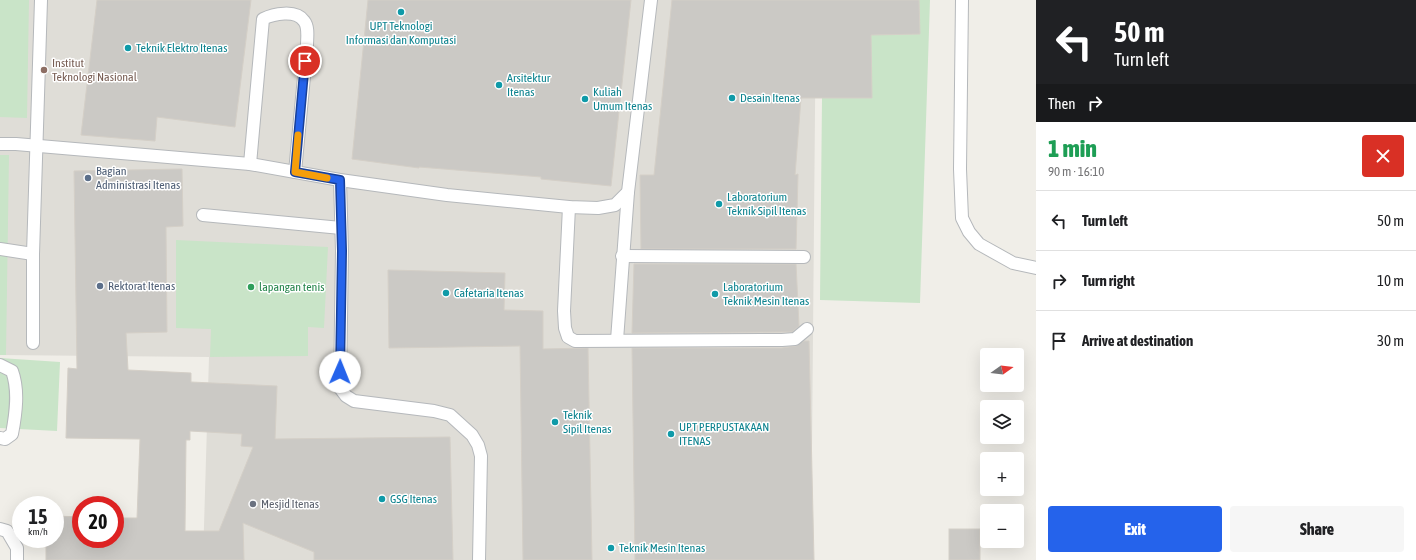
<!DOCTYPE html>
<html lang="en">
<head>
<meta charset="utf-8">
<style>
  :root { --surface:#fff; --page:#f6f6f6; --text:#202124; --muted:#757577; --line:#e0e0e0; --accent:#2563eb }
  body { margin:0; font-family:"Asap Condensed",sans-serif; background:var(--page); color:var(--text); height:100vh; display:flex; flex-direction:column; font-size:15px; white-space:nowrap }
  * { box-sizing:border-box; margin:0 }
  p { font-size:13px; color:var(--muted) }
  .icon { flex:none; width:22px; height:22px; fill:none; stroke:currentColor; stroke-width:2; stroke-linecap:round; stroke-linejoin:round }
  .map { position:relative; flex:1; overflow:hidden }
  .drawer { display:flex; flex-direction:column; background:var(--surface); width:380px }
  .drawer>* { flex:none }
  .top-card { background:#202124; color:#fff; overflow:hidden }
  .needle { width:26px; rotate:76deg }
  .controls { position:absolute; left:980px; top:348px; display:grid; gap:8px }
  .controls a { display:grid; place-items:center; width:44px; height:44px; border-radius:4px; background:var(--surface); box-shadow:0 4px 16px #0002; font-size:20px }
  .speed { position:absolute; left:12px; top:496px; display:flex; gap:8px; font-size:20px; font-weight:700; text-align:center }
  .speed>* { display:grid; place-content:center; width:52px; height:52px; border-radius:50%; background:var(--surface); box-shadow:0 4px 16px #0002; line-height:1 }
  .speed small { font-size:10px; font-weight:400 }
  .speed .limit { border:6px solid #d22; background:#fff; color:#111 }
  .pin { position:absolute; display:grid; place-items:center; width:34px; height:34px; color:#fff; margin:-17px; border:2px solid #fff; border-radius:50%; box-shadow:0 1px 4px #0007 }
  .me { position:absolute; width:44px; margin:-22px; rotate:1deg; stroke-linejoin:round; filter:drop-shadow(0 0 3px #0008) }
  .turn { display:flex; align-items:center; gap:14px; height:84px; padding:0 12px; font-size:18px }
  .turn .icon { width:52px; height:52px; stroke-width:2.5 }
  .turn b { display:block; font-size:28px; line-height:34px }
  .then { display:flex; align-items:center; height:38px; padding:0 12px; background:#0003; gap:8px; font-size:15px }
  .round { display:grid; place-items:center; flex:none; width:42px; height:42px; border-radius:4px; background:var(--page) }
  .summary { display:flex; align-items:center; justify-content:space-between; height:68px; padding:0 12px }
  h1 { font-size:24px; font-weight:800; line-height:30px; color:#1e9e55 }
  .cta { display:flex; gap:8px; margin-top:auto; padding:8px 12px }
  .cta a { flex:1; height:46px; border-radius:4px; background:var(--accent); color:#fff; font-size:16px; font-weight:800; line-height:46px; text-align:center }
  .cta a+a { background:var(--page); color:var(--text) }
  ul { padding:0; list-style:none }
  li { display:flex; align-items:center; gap:12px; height:60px; padding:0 12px; border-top:1px solid var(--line) }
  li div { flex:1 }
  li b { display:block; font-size:15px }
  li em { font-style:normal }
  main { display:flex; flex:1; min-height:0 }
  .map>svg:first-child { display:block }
  .education { fill:#dfddd7 }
  .green { fill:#c9e4c8 }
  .building { fill:#cbc9c5; stroke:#d4cfc7; fill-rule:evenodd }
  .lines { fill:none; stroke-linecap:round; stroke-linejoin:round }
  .lane-casing { stroke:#b5b8bb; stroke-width:14 }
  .lane { stroke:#fff; stroke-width:12 }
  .route-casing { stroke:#184099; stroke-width:10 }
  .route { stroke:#2563eb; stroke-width:7 }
  .slow { stroke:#f59e0b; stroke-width:7 }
  .culture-dot { fill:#0f9aa8; stroke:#fff; stroke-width:1.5 }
  .education-dot { fill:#8d6e63; stroke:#fff; stroke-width:1.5 }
  .service-dot { fill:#5c6f8a; stroke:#fff; stroke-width:1.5 }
  .leisure-dot { fill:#2e9e5b; stroke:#fff; stroke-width:1.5 }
  .worship-dot { fill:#6b7280; stroke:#fff; stroke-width:1.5 }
  .labels { text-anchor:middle; stroke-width:3; stroke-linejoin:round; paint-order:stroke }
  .culture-label { font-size:12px; fill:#0d838f; stroke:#fff; text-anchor:start }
  .education-label { font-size:12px; fill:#785e54; stroke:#fff; text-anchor:start }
  .service-label { font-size:12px; fill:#4e5e75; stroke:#fff; text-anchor:start }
  .leisure-label { font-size:12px; fill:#27864d; stroke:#fff; text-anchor:start }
  .worship-label { font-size:12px; fill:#5b616d; stroke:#fff; text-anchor:start }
</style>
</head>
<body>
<main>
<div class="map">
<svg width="1036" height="560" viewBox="0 0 1036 560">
  <rect width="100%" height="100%" fill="#f0eee8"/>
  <!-- education -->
  <path class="education" d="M 0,0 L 816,0 L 811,560 L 203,560 L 209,357 L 0,355 Z"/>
  <!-- green -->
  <g class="green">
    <path d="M 0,0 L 29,0 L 27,118 L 0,117 Z"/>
    <path d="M 919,0 L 930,0 L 920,303 L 820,300 L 822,98 L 872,98 L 850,35 L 919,34 Z"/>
    <path d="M 0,155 L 9,155 L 6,355 L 0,355 Z"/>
    <path d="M 176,240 L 328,247 L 324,328 L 308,327 L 308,356 L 210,357 L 211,329 L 176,328 Z"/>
    <path d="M 0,358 L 60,362 L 57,431 L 0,428 Z"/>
  </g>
  <!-- building -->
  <g class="building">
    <path d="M 97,0 L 251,0 L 235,127 L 157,117 L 155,141 L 81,135 Z"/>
    <path d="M 368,0 L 631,0 L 611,186 L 541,179 L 541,177 L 419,167 L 419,168 L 352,159 Z"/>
    <path d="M 672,0 L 919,0 L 920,34 L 871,35 L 872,98 L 801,98 L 795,175 L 798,174 L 796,249 L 641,249 L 640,175 L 654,175 Z"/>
    <path d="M 182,169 L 183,226 L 166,227 L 167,332 L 126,333 L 128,370 L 191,373 L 191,382 L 277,386 L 275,439 L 450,437 L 453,560 L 314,560 L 314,552 L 243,523 L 244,560 L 46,560 L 46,539 L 55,539 L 55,516 L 81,517 L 81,539 L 115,539 L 115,518 L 137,518 L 140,439 L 66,438 L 68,368 L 77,369 L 74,171 ZM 190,431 L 242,434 L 241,446 L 253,447 L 219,531 L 185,531 L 186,440 L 190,440 Z"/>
    <path d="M 634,264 L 796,264 L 799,326 L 792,332 L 782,332 L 632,333 Z"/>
    <path d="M 388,270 L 505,273 L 504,310 L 543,311 L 543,349 L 588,348 L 592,560 L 523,560 L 520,346 L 389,348 Z"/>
    <path d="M 804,341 L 809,341 L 814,560 L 635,560 L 632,348 L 782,348 L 796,346 Z"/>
    <rect x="949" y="529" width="31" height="31"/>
  </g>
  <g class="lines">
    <defs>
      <g id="lane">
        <path d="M 962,0 L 960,169 L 962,218 L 969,232 L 979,244 L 1013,263 L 1036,268"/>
        <path d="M 0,144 L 16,144 L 250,164 L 340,180 L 447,195 L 569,207 L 598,208 L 615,205 L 628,192 L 651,0"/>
        <path d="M 250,164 L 263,19 C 273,14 296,9 304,21 C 309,27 307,38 307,45 L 295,172"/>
        <path d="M 340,180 L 342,251 L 340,388 L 346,396 L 354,401 L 434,411 L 450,415 L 472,435 L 478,445 L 481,456 L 479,560"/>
        <path d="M 569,207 L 564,311 L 565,328 L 568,337 L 575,341 L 782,340 L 795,339 L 807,329"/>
        <path d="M 203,215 L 341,228"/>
        <path d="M 0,249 L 33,254"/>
        <path d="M 622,256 L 804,257"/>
        <path d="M 617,340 L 628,192"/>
        <path d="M 33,343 L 33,254 L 41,0"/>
        <path d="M 0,365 L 12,371 C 19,390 16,413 12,434 L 5,439 L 0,438"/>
        <path d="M 0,529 L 7,531 L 17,548 L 17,560"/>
      </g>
    </defs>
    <!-- lane casing -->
    <use href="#lane" class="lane-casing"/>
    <!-- lane -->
    <use href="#lane" class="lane"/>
  </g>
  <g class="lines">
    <defs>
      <path id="route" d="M 305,61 L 295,172 L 340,180 L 342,251 L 340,372"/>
    </defs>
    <!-- route casing -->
    <use href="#route" class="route-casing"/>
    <!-- route -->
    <use href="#route" class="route"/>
    <!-- slow -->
    <path class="slow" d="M 298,135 L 295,172 L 327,178"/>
  </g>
  <!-- markers -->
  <g class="culture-dot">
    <circle cx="401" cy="12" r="4"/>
    <circle cx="128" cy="48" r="4"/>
    <circle cx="499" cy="85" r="4"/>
    <circle cx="732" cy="98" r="4"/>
    <circle cx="585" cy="99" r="4"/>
    <circle cx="719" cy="204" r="4"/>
    <circle cx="446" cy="293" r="4"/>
    <circle cx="715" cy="294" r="4"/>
    <circle cx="555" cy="422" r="4"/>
    <circle cx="671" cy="434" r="4"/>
    <circle cx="382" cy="499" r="4"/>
    <circle cx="611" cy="548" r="4"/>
  </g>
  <circle class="education-dot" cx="44" cy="70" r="4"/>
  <g class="service-dot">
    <circle cx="88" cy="178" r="4"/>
    <circle cx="100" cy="286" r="4"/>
  </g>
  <circle class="leisure-dot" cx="251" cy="287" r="4"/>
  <circle class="worship-dot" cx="253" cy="504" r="4"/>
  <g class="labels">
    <!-- culture labels -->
    <g class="culture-label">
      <text x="401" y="30" text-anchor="middle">UPT Teknologi<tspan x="401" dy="14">Informasi dan Komputasi</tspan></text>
      <text x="136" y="52">Teknik Elektro Itenas</text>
      <text x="507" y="82">Arsitektur<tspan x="507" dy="14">Itenas</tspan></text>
      <text x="593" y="96">Kuliah<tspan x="593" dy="14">Umum Itenas</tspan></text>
      <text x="740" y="102">Desain Itenas</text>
      <text x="727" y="201">Laboratorium<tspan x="727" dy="14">Teknik Sipil Itenas</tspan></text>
      <text x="723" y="291">Laboratorium<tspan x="723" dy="14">Teknik Mesin Itenas</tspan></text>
      <text x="454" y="297">Cafetaria Itenas</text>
      <text x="563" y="419">Teknik<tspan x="563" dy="14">Sipil Itenas</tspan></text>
      <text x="679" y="431">UPT PERPUSTAKAAN<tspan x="679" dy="14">ITENAS</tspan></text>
      <text x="390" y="503">GSG Itenas</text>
      <text x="619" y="552">Teknik Mesin Itenas</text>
    </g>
    <!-- education labels -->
    <g class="education-label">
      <text x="52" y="67">Institut<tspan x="52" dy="14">Teknologi Nasional</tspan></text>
    </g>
    <!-- service labels -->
    <g class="service-label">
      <text x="96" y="175">Bagian<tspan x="96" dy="14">Administrasi Itenas</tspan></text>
      <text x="108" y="290">Rektorat Itenas</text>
    </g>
    <!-- leisure labels -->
    <g class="leisure-label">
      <text x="259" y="291">lapangan tenis</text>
    </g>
    <!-- worship labels -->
    <g class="worship-label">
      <text x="261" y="508">Mesjid Itenas</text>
    </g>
  </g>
</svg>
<div class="controls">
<a><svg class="needle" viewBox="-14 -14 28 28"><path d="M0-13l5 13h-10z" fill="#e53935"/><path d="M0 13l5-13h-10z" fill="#757577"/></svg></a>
<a><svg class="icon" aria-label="layers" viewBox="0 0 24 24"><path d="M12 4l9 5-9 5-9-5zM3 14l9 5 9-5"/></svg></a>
<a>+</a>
<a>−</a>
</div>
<div class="speed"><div>15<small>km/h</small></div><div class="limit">20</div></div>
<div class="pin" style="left:305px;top:61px;background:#d93025"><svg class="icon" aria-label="arrive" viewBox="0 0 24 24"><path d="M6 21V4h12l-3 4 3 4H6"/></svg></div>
<svg class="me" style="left:340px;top:372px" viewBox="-20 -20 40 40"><circle r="19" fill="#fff"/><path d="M0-13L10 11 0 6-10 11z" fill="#2563eb"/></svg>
</div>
<section class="drawer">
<div class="top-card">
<div class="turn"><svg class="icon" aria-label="left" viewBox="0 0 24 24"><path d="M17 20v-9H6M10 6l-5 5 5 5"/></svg><div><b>50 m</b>Turn left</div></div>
<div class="then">Then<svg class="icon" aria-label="right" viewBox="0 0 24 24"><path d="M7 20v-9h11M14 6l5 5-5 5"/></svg></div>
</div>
<div class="summary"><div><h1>1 min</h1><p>90 m · 16:10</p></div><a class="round" style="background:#d93025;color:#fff"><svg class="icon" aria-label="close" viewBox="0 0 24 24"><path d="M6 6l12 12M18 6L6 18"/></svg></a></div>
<ul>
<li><svg class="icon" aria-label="left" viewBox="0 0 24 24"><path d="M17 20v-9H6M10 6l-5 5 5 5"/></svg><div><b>Turn left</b></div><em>50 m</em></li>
<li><svg class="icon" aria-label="right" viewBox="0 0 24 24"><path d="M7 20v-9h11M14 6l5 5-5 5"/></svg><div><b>Turn right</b></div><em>10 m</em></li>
<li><svg class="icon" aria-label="arrive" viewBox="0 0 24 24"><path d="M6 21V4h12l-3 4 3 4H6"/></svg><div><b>Arrive at destination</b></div><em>30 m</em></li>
</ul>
<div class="cta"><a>Exit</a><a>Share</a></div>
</section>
</main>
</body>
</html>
